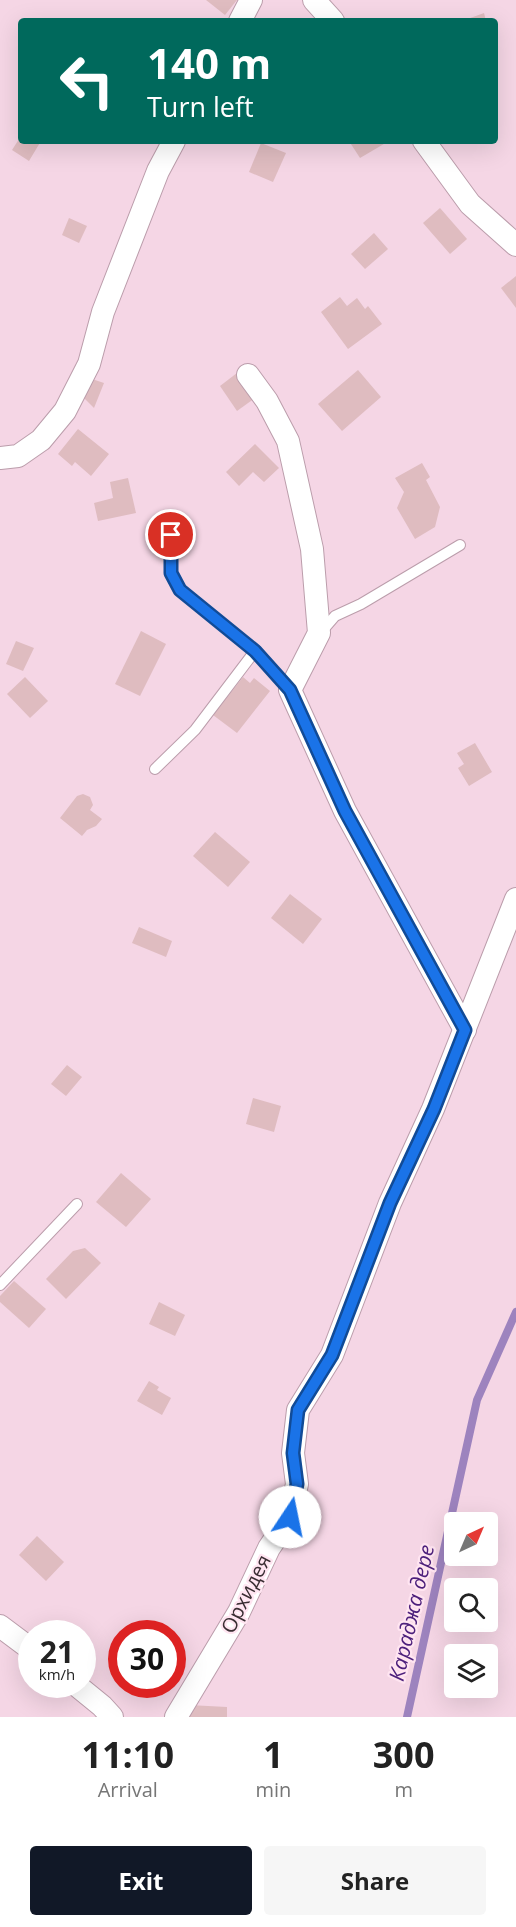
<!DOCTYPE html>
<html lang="en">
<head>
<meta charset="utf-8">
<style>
  :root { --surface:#fff; --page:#f6f6f6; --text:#222; --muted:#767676; --accent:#111827 }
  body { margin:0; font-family:"Open Sans",sans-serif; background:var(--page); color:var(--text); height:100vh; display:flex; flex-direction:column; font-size:22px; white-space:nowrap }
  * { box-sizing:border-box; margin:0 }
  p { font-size:20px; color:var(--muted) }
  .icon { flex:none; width:33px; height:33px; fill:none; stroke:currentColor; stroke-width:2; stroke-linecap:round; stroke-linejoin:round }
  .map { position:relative; height:1717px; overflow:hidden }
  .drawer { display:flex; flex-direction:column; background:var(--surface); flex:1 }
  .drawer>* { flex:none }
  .top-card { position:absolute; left:18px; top:18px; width:480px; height:126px; border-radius:6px; box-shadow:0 6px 24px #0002; background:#00695c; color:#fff; overflow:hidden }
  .needle { width:39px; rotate:44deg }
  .controls { position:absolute; left:444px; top:1512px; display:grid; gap:12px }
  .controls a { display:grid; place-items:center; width:54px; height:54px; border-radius:6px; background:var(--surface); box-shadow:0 6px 24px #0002; font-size:30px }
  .speed { position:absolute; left:18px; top:1620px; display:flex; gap:12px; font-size:30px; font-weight:700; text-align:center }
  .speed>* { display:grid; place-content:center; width:78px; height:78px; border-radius:50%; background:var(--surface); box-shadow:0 6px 24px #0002; line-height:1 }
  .speed small { font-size:15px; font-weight:400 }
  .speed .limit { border:9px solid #d22; background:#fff; color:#111 }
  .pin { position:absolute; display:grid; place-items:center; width:51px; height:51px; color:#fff; margin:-26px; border:3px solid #fff; border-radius:50%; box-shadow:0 2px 6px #0007 }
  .me { position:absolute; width:66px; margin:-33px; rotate:11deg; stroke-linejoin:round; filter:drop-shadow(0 0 4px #0008) }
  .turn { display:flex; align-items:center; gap:21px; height:126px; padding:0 30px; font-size:27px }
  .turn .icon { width:78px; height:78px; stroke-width:2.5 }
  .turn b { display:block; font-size:42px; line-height:51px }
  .eta { display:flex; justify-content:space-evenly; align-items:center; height:102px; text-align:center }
  .eta b { font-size:36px; font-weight:700; line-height:42px }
  .button { display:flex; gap:12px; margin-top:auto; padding:12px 30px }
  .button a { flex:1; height:69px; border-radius:6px; background:var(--accent); color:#fff; font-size:24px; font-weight:700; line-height:69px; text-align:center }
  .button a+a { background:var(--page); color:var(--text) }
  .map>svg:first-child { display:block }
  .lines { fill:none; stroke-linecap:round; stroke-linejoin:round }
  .stream { stroke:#9d83be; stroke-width:8 }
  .building { fill:#dfbcc0 }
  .lane-casing { stroke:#bb9dab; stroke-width:12 }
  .street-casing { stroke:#bb9dab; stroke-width:24 }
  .lane { stroke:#fff; stroke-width:10 }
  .street { stroke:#fff; stroke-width:22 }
  .route-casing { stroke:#114b97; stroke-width:15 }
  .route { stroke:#1a73e8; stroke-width:10 }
  .labels { text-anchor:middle; stroke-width:4.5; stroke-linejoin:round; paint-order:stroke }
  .street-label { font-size:20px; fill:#3a2e33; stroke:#ffe5f1 }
  .water-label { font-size:21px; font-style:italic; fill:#4d207c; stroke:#ffe5f1 }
</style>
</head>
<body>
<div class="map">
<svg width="516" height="1717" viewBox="0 0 516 1717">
  <rect width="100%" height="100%" fill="#f5d6e5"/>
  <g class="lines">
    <!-- stream -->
    <path class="stream" d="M 407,1717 L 477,1400 L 516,1312"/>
  </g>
  <!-- building -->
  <g class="building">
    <path d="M 206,0 L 237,0 L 225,15 Z"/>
    <path d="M 484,13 L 486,21 L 462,21 Z"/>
    <path d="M 21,136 L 21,141 L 41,141 L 29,161 L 12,150 Z"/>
    <path d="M 349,141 L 389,141 L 360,158 Z"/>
    <path d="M 261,143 L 286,153 L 273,182 L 249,172 Z"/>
    <path d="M 440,208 L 467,239 L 450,254 L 423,223 Z"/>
    <path d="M 69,218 L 87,226 L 79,243 L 62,235 Z"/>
    <path d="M 374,233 L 388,249 L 365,269 L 351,254 Z"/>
    <path d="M 516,276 L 516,308 L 501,288 Z"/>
    <path d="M 340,297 L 347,306 L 357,298 L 365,309 L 368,306 L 382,324 L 348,349 L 321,312 Z"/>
    <path d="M 358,370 L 381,397 L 342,431 L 318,404 Z"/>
    <path d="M 237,373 L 255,398 L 237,411 L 220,386 Z"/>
    <path d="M 89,378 L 104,383 L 94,408 L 83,397 Z"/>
    <path d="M 78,429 L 109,454 L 91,476 L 75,462 L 72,466 L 58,454 Z"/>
    <path d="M 255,444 L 279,468 L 264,482 L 253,472 L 239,486 L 226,472 Z"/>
    <path d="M 422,463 L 430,477 L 426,480 L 440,507 L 435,527 L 415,539 L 397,508 L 404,492 L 395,478 Z"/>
    <path d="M 128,478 L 136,513 L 98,521 L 94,503 L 113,498 L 110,482 Z"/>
    <path d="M 141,631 L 166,644 L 140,696 L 115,684 Z"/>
    <path d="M 16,641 L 34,648 L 23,671 L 6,664 Z"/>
    <path d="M 25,677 L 48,701 L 30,718 L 7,694 Z"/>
    <path d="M 243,677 L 250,683 L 254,678 L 270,691 L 237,733 L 213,715 Z"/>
    <path d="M 475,743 L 492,772 L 469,786 L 458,768 L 464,764 L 457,753 Z"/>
    <path d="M 83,794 L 90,797 L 93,805 L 90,810 L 102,819 L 96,826 L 87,830 L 82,836 L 60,818 L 77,796 Z"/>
    <path d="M 215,832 L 250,862 L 228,887 L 193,856 Z"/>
    <path d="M 290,894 L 322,919 L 303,944 L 271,918 Z"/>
    <path d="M 139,927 L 172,941 L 166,957 L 132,943 Z"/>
    <path d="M 67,1065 L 82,1077 L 66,1096 L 51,1084 Z"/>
    <path d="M 253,1098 L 281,1106 L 274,1132 L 246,1124 Z"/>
    <path d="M 121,1173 L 151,1199 L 126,1227 L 96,1202 Z"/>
    <path d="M 85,1248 L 101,1263 L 66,1299 L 46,1279 L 73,1251 Z"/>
    <path d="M 14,1281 L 46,1309 L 29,1328 L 0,1302 L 0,1296 Z"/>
    <path d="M 159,1302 L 185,1315 L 175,1336 L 149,1324 Z"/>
    <path d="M 149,1381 L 159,1387 L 157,1390 L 171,1398 L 162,1415 L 137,1401 Z"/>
    <path d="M 37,1536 L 64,1562 L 46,1581 L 19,1555 Z"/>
    <path d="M 189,1705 L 227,1707 L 227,1717 L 188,1717 Z"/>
  </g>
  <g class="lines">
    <defs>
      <g id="lane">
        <path d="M 171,535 L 171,573 L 180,590 L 255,651 L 290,690"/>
        <path d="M 322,631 L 335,616 L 361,604 L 460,545"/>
        <path d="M 155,769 L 195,730 L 255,651"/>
        <path d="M 0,1285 L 77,1204"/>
      </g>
      <g id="street">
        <path d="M 314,0 L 333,21"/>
        <path d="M 240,21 L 251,0"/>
        <path d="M 424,141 L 470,204 L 516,245"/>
        <path d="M 248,375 L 267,401 L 288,441 L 312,549 L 319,633 L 290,690 L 345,811 L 465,1030"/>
        <path d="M 0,458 L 18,456 L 41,440 L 65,411 L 89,364 L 103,312 L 158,171 L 174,141"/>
        <path d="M 0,1626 L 32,1650"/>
        <path d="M 75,1684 L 102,1706 L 112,1717"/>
        <path d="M 176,1717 L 239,1612 L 269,1548 L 290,1517 L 297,1484 L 293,1453 L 298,1410 L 332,1355 L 390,1203 L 433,1109 L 516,899"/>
      </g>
    </defs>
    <!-- lane casing -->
    <use href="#lane" class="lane-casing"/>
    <!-- street casing -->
    <use href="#street" class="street-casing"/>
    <!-- lane -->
    <use href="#lane" class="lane"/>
    <!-- street -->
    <use href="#street" class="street"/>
  </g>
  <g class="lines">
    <defs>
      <path id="route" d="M 171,535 L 171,573 L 180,590 L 255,651 L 290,690 L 345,811 L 465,1030 L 434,1109 L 390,1203 L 332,1355 L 298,1410 L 293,1453 L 297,1484 L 290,1517"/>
    </defs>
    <!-- route casing -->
    <use href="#route" class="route-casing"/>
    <!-- route -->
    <use href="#route" class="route"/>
  </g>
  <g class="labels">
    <!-- street labels -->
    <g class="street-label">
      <text transform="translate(246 1594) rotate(-63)" y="7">Орхидея</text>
    </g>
    <!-- water labels -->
    <g class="water-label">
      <text transform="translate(412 1613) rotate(-77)" y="7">Караджа дере</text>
    </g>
  </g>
</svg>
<div class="controls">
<a><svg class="needle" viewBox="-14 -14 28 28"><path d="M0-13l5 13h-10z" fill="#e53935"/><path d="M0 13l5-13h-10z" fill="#767676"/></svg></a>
<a><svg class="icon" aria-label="search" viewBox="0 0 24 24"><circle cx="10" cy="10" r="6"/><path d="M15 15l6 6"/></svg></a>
<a><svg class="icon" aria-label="layers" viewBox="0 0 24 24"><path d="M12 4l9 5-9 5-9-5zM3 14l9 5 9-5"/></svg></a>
</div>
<div class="speed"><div>21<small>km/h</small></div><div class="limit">30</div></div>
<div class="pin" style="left:171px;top:535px;background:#d93025"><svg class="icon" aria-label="arrive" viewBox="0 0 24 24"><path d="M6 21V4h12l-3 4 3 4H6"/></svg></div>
<svg class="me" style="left:290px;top:1517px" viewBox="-20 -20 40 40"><circle r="19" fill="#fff"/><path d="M0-13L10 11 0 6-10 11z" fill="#1a73e8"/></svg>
<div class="top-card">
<div class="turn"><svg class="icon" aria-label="left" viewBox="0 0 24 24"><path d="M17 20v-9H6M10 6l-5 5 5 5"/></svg><div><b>140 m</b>Turn left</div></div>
</div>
</div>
<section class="drawer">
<div class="eta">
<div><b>11:10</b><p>Arrival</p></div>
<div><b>1</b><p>min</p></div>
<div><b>300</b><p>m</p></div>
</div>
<div class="button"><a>Exit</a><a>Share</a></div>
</section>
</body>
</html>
